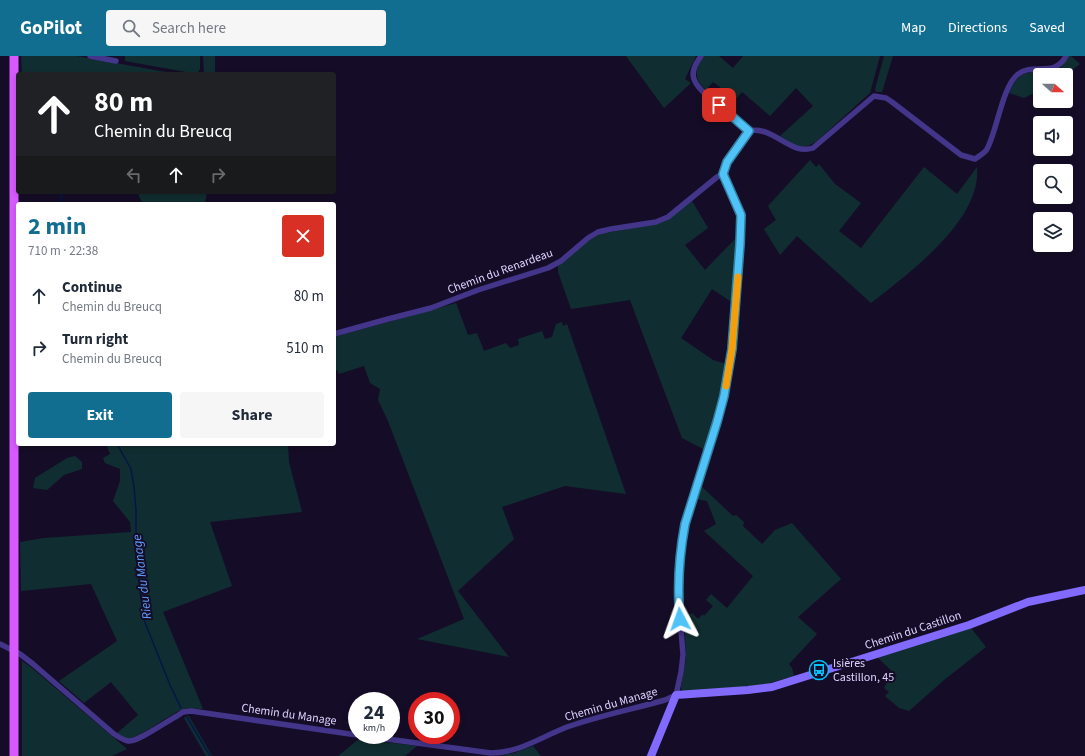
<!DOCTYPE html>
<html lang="en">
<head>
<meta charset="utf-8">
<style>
  :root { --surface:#fff; --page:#f6f6f7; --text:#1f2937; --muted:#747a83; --accent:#116e91 }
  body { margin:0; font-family:"Source Sans 3",sans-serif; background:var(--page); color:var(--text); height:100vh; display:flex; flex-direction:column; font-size:15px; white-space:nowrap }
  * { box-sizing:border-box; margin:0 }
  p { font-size:13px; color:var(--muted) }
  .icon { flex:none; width:22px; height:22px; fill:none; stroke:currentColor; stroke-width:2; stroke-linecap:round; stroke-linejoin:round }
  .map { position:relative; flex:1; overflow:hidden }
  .details { position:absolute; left:16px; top:146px; width:320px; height:244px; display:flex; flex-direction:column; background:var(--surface); border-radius:4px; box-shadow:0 2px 6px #0003 }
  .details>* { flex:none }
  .guide { position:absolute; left:16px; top:16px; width:320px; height:122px; border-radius:4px; box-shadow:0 2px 6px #0003; background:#202124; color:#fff; overflow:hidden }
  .needle { width:26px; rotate:111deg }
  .tools { position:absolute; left:1033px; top:12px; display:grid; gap:8px }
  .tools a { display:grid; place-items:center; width:40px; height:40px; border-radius:4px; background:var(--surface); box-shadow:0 2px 6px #0003; font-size:20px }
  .speed { position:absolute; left:348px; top:636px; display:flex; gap:8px; font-size:20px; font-weight:700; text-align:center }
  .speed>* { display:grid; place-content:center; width:52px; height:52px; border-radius:50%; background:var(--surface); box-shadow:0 2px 6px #0003; line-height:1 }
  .speed small { font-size:10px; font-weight:400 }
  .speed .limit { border:6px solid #d22; background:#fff; color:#111 }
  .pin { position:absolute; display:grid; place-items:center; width:34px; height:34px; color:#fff; margin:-17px; border-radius:8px; box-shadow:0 2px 6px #0006 }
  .me { position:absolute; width:44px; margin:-22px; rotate:356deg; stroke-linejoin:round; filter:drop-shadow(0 0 3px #0008) }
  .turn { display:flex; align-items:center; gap:14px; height:84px; padding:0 12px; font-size:18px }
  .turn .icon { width:52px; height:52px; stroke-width:2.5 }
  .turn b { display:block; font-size:28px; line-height:34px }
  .lanes { display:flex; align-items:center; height:38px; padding:0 12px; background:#0003; justify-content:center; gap:20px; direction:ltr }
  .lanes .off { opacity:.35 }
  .round { display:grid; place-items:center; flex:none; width:42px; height:42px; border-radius:4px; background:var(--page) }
  .summary { display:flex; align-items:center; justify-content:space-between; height:68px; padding:0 12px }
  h1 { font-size:24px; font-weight:700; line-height:30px; color:var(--accent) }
  .button { display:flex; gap:8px; margin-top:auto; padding:8px 12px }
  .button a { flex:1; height:46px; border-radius:4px; background:var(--accent); color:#fff; font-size:16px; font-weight:700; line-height:46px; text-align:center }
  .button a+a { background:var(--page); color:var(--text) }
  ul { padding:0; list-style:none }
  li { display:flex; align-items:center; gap:12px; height:52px; padding:0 12px }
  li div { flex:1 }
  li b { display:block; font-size:15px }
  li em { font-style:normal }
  header { display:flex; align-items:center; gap:24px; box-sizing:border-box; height:56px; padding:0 20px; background:var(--accent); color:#fff }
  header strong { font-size:19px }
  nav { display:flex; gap:22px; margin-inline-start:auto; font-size:14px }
  .search { width:280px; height:36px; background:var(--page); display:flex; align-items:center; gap:10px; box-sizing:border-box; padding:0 14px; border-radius:4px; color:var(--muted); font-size:15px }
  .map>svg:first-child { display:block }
  .green { fill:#102e31 }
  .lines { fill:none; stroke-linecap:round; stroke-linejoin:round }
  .stream { stroke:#061547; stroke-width:1.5 }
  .street { stroke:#433589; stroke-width:5.5 }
  .secondary { stroke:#826aff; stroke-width:8 }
  .primary { stroke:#d85aff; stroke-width:9 }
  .route-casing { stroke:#337fa1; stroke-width:10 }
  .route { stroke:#4fc3f7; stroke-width:7 }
  .slow { stroke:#f59e0b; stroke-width:7 }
  .labels { text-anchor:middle; stroke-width:4; stroke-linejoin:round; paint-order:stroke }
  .street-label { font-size:12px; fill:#ded3ff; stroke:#150d27 }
  .poi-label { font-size:12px; fill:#ded3ff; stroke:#150d27; text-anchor:start }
  .water-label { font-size:13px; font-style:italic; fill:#61a1ff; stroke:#150d27 }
</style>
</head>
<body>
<header>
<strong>GoPilot</strong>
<div class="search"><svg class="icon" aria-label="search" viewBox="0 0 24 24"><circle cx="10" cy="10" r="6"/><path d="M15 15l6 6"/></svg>Search here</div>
<nav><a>Map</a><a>Directions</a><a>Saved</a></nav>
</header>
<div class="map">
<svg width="1085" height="700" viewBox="0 0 1085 700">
  <rect width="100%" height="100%" fill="#150d27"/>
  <!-- green -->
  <g class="green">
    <path d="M 21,0 L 77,0 L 177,18 L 22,18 Z"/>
    <path d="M 125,0 L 200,0 L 200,13 L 197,18 L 125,5 Z"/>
    <path d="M 203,0 L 215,0 L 215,18 L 204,18 Z"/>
    <path d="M 626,0 L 696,0 L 685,23 L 691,27 L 664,52 Z"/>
    <path d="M 704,0 L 719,0 L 733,12 L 743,0 L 880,0 L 870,37 L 817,85 C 801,96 795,89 780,80 L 813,50 L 796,32 L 770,60 L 742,36 L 728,53 L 713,42 L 721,32 L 713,26 L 706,34 C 693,22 695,13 704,0 Z"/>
    <path d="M 884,0 L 893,0 L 882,36 L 876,36 L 875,33 Z"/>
    <path d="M 1068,0 L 1071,0 L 1080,8 L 1066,19 L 1040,19 L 1040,34 L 1024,42 L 1009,37 C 1022,6 1036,21 1060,13 Z"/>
    <path d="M 810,104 L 816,111 L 819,108 L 835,128 L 861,147 L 839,175 L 861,192 L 924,111 L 957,138 L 977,111 C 982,164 909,217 871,247 L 797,180 L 780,199 L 764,173 L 776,164 L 768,150 Z"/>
    <path d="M 137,136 L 207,136 L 205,148 L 143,148 Z"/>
    <path d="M 692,145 L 708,172 L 685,189 L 705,214 L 737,181 L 733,247 L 712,233 L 681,282 L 713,304 L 726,308 L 714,368 L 705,394 L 682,382 L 630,244 L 571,253 L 558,216 L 558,210 L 588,185 L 600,178 L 661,167 L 668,164 Z"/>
    <path d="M 456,247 L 468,279 L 477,277 L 484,295 L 506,287 L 510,292 L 519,289 L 518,283 L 542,275 L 545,283 L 552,281 L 556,268 L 562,266 L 563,270 L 567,268 L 626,438 L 565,430 L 502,451 L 514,483 L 458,535 L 509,601 L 417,583 L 464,563 L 388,365 L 378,344 L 380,333 L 370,327 L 364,310 L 339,318 L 337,314 L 334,315 L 334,281 Z"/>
    <path d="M 106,388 L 288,388 L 289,406 L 302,456 L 210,466 L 232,530 L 163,556 L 203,653 C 197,653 189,652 184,653 C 169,657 137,686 125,682 C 122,681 119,678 117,677 L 138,659 L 111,626 L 84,647 L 59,625 L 117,585 L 91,528 L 21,535 L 20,486 L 44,482 L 131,476 L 130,466 L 113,445 L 120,425 L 120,413 L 105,407 L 103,402 L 110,398 Z"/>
    <path d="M 75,400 L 82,406 L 82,413 L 64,419 L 47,434 L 33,432 L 35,422 L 67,402 Z"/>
    <path d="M 701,430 L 733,460 L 736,459 L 744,466 L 743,470 L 762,488 L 775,474 L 792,467 L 841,523 L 798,561 L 817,578 L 789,608 L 792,612 L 794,620 L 766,628 L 754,630 L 682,635 L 681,631 L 686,602 L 684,561 L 692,557 L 698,563 L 703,558 L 704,560 L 713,550 L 706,544 L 711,538 L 727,552 L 753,520 L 704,475 L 716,468 L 707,445 L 697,443 Z"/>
    <path d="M 971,572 L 986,591 L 944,624 L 909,655 L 899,652 L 885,640 L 889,636 L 884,632 L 889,623 L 897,620 L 877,601 Z"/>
    <path d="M 22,605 L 32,612 L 127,693 L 112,700 L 22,700 Z"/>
    <path d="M 187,660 L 189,660 L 212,700 L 206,700 L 184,662 Z"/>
    <path d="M 359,683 C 378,686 398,687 417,690 L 405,700 L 338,700 Z"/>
    <path d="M 533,690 L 541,700 L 500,700 L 514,697 Z"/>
  </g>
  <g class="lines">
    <!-- stream -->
    <g class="stream">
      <path d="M 60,136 L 63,148"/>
      <path d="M 117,388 L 131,413 L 134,431 L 136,454 L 136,498 L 139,528 L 144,564 L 170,629 L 181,652"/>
      <path d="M 187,661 L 210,700"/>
    </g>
    <!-- street -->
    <g class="street">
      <path d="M 90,0 L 116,5"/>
      <path d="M 701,0 C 696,7 691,15 694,23 C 698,37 737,64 749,75"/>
      <path d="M 749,75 C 773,69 790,100 813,92 L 874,40 L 886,42 L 892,46 L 961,99 L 975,103 C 979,100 985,97 987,93 C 997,75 1002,32 1017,19 C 1033,5 1054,23 1066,0"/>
      <path d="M 334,278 L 388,263 L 431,252 L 478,234 L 548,212 L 561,205 L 588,182 L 598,176 L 611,173 L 656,166 L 668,161 L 717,121 L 723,118"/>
      <path d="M 0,588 L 20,598 L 33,608 L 114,678 C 119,681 123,684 128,685 C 138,686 167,665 177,660 L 183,656 L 191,655 L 350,678 L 491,697 C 519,697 541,681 567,671 C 598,660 633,653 665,644 L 676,639 L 681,616 L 683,599 L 678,534 L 682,485 L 691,449 L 717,367 L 729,317 L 736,248 L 741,173 L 741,159 L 723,118 L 727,106 L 749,75"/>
    </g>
    <!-- secondary -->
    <path class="secondary" d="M 651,700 L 676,639 L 748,634 L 772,631 L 969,569 L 1028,546 L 1085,534"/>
    <!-- primary -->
    <path class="primary" d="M 14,700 L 14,0"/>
  </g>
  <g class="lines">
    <defs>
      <path id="route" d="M 680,563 C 677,531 679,500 685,468 L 717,366 L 724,340 L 732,293 L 740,188 L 741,159 L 723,118 L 727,106 L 749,75 L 719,49"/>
    </defs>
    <!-- route casing -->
    <use href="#route" class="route-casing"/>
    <!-- route -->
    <use href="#route" class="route"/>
    <!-- slow -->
    <path class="slow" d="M 726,330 L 732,293 L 738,221"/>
  </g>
  <!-- icons -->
  <defs>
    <symbol id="bus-ring" viewBox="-11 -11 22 22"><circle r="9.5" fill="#150d27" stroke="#00c2fe" stroke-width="1.5"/><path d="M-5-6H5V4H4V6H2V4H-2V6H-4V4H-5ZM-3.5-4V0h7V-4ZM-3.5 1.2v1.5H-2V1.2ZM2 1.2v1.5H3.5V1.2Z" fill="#00c2fe"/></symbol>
  </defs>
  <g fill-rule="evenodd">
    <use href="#bus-ring" x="808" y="603" width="22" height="22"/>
  </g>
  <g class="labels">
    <!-- street labels -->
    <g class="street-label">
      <text transform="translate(500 215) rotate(-20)" y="4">Chemin du Renardeau</text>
      <text transform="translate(913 574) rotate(-18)" y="4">Chemin du Castillon</text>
      <text transform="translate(611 648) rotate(-16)" y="4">Chemin du Manage</text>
      <text transform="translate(289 658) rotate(8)" y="4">Chemin du Manage</text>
    </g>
    <!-- poi labels -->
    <g class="poi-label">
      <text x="833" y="611">Isières<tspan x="833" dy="14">Castillon, 45</tspan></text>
    </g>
    <!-- water labels -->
    <g class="water-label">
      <text transform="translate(141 521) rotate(-97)" y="5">Rieu du Manage</text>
    </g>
  </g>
</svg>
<div class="tools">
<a><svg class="needle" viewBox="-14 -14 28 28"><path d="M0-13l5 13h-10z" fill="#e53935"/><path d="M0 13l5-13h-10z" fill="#747a83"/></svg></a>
<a><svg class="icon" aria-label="sound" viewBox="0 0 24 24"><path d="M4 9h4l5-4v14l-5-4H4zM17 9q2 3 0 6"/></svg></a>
<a><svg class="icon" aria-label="search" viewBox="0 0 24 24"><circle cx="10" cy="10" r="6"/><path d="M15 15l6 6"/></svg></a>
<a><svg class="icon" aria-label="layers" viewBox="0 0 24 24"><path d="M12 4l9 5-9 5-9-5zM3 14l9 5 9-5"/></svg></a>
</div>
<div class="speed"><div>24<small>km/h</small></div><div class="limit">30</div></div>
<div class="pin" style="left:719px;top:49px;background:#d93025"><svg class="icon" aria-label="arrive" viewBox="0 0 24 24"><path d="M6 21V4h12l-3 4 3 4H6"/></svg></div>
<svg class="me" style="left:680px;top:563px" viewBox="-20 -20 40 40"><path d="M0-17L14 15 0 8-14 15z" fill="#4fc3f7" stroke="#fff" stroke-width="4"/></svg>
<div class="guide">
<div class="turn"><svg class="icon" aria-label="ahead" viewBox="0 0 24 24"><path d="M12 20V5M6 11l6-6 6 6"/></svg><div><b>80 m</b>Chemin du Breucq</div></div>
<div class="lanes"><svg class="icon off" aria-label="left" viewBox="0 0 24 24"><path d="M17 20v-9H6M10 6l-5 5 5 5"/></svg><svg class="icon" aria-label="ahead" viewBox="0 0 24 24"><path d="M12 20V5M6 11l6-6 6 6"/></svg><svg class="icon off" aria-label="right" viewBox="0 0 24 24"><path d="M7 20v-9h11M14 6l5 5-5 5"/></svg></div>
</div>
<section class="details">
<div class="summary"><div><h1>2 min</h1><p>710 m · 22:38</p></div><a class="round" style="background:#d93025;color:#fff"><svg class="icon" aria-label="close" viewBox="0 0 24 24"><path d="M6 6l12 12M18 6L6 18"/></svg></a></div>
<ul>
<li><svg class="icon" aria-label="ahead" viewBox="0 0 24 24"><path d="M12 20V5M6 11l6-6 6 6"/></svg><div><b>Continue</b><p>Chemin du Breucq</p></div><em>80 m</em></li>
<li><svg class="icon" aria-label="right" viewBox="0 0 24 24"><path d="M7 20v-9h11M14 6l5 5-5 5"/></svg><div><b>Turn right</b><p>Chemin du Breucq</p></div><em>510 m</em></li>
</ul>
<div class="button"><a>Exit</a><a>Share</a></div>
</section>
</div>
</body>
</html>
